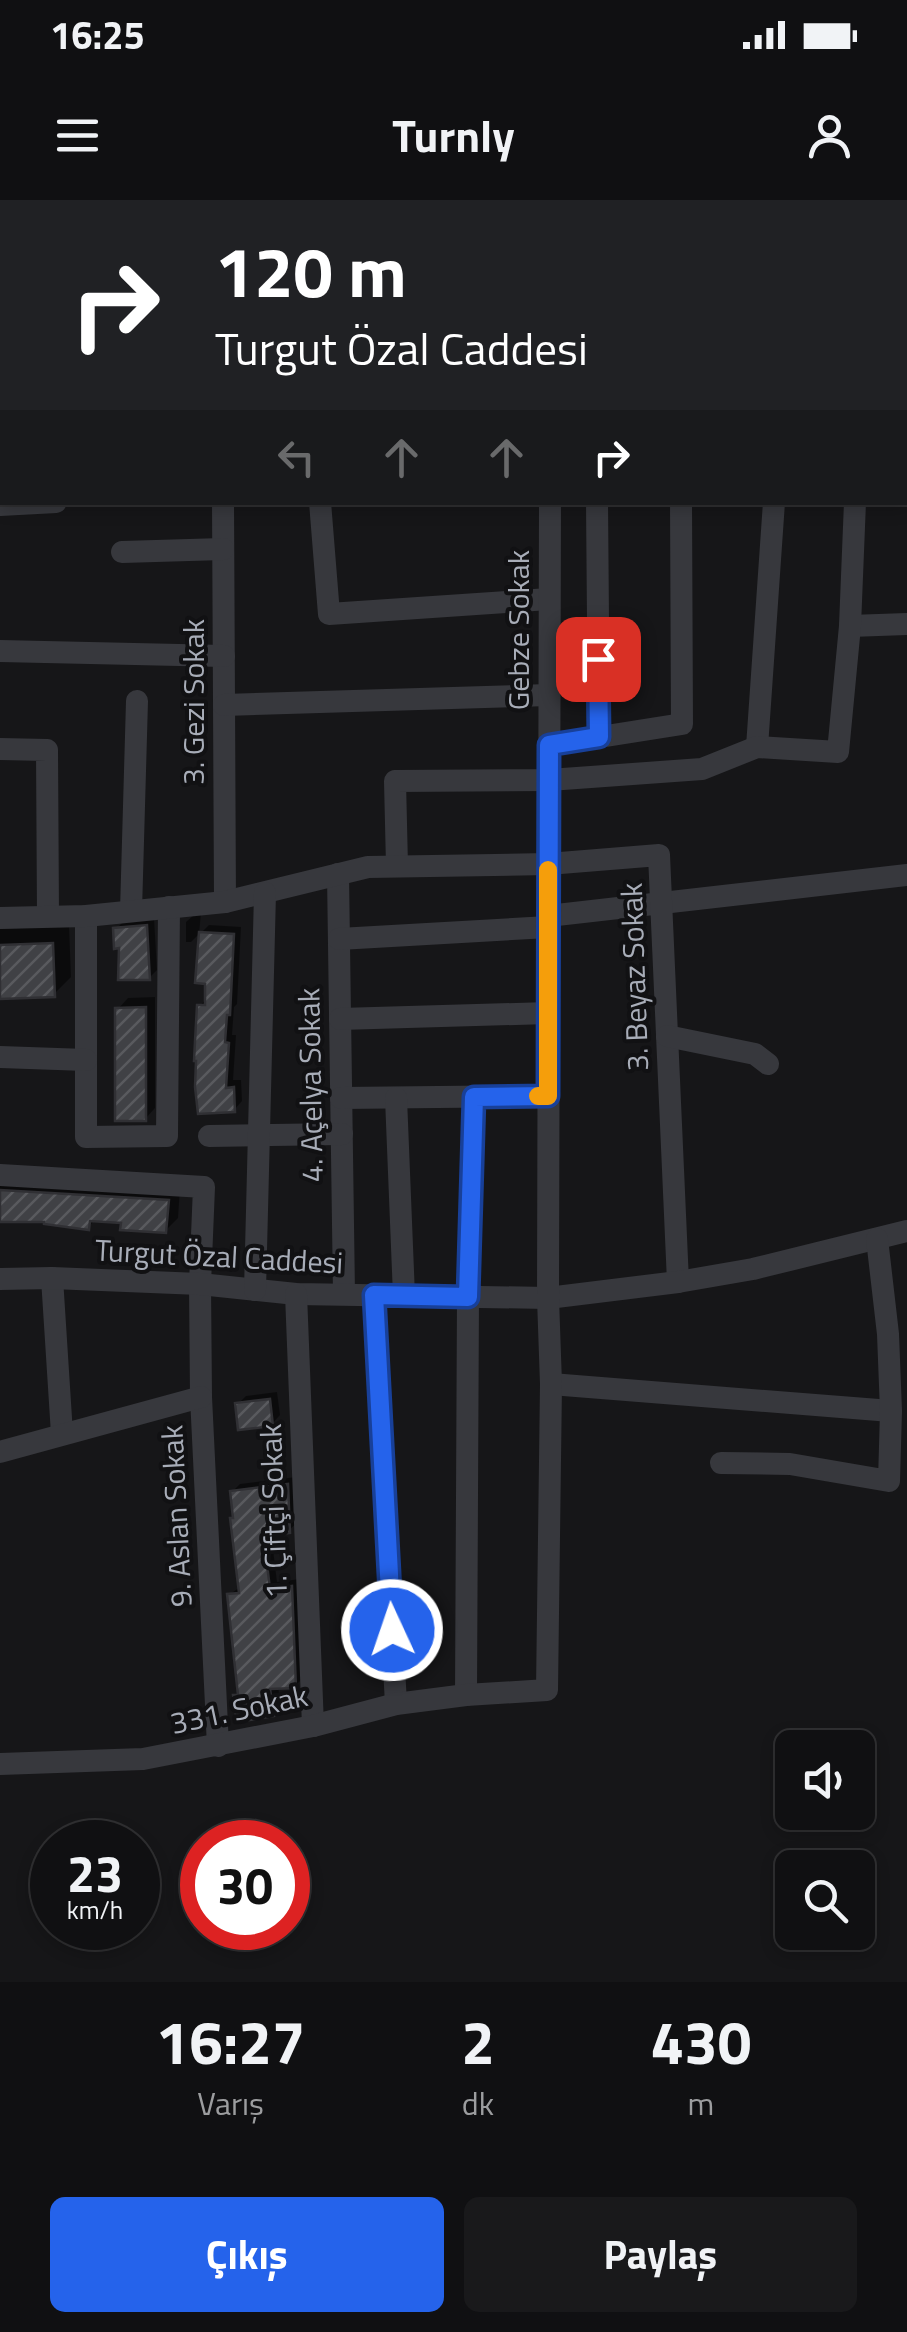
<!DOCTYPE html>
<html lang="tr">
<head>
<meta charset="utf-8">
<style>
  :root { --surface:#101012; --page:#19191b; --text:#f1f3f6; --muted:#9c9d9f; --line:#303032; --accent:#2563eb }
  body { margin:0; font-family:"Titillium Web",sans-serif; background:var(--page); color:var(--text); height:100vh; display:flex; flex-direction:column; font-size:38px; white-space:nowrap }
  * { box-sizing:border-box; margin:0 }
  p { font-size:32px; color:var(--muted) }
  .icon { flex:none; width:55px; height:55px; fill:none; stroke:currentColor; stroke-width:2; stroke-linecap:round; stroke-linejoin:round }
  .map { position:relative; height:1782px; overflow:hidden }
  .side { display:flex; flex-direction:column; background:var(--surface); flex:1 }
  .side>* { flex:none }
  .guide { position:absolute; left:0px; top:0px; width:908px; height:305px; box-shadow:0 5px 15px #0003,0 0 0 2px var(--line); background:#202124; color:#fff; overflow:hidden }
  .tools { position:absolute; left:775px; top:1530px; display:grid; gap:20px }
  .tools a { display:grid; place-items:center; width:100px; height:100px; border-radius:15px; background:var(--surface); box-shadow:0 5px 15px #0003,0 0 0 2px var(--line); font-size:50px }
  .speed { position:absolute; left:30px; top:1620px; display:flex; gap:20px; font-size:50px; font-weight:700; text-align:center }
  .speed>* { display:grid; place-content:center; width:130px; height:130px; border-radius:50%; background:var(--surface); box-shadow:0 5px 15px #0003,0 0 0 2px var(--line); line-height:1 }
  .speed small { font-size:25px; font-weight:400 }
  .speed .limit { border:15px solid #d22; background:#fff; color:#111 }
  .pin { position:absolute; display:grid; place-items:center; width:85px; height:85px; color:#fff; margin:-42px; border-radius:20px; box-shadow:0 5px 15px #0006 }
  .me { position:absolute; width:110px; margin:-55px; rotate:357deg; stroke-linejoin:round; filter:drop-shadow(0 0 8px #0008) }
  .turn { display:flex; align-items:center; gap:35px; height:210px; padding:0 50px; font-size:45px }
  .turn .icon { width:130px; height:130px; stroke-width:2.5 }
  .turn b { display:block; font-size:70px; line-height:85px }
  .lanes { display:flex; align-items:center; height:95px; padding:0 50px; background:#0003; justify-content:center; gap:50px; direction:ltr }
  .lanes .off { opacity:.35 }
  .eta { display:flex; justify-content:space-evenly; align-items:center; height:170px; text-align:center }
  .eta b { font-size:60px; font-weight:700; line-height:70px }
  .cta { display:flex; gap:20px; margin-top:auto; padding:20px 50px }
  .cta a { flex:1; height:115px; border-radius:15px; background:var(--accent); color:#fff; font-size:40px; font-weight:700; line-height:115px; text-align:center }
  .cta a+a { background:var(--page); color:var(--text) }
  .status { display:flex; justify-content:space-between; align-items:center; height:70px; padding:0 50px; background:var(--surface); direction:ltr }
  .status svg { height:28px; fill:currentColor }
  header { display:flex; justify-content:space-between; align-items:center; height:130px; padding:0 50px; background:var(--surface); font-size:45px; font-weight:700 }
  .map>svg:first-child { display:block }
  .shadow { fill:#0007 }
  .building { fill:url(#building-hatch); stroke:#303034; stroke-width:2.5 }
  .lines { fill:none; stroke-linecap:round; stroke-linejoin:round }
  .minor { stroke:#37383d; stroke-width:22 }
  .route-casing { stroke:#184099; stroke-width:25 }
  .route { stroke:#2563eb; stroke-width:18 }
  .slow { stroke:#f59e0b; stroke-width:18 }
  .labels { text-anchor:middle; stroke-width:8; stroke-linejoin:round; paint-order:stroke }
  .street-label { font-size:30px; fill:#a8adb8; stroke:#111113 }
</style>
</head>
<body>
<div class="status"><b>16:25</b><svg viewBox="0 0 49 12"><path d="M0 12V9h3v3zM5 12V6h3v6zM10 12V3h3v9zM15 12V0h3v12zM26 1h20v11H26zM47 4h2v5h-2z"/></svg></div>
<header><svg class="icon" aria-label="menu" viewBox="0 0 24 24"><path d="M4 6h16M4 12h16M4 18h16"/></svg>Turnly<svg class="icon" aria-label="person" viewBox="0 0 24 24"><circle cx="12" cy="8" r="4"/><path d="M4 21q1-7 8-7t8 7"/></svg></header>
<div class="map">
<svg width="907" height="1782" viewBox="0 0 907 1782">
  <defs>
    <pattern id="building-hatch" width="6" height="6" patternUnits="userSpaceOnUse" patternTransform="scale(2.5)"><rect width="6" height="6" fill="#404145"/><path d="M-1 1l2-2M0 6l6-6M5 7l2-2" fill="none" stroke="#595a5e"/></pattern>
  </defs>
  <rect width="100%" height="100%" fill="#161618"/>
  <!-- shadow -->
  <g class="shadow">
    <path d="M 0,0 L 59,0 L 59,1 L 2,2 L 2,44 L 0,44 Z"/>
    <path d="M 201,713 L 199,734 L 191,742 L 186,742 L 186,722 L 195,714 Z"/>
    <path d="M 154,718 L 157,770 L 149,778 L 122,746 L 116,729 L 124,721 Z"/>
    <path d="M 209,725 L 241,727 L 237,804 L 234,807 L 232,835 L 236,835 L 233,880 L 241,880 L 242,901 L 234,910 L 197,887 L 200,806 L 207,798 L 201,733 Z"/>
    <path d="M 69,726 L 71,777 L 54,794 L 0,796 L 0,729 Z"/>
    <path d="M 155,797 L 155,908 L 145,919 L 118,809 L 128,798 Z"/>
    <path d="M 0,969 L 180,988 L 178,1018 L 166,1030 L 123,1021 L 96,1019 L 88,1027 L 30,1019 L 0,1020 Z"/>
    <path d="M 277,1192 L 280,1215 L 272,1224 L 238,1204 L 246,1196 Z"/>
    <path d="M 296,1277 L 298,1322 L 289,1330 L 271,1333 L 277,1382 L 300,1379 L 304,1477 L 295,1486 L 278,1486 L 281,1506 L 273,1514 L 236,1496 L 240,1492 L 229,1395 L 240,1387 L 232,1292 L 240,1284 Z"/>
  </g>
  <!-- building -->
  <g class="building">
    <path d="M 147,725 L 150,780 L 118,780 L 119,748 L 114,749 L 113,728 Z"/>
    <path d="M 199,732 L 234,734 L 230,815 L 227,815 L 225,842 L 229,843 L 226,888 L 234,887 L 235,912 L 198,914 L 195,887 L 196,861 L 194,861 L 195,841 L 197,805 L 205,805 L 205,784 L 195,783 Z"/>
    <path d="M 53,743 L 55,797 L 0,799 L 0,745 Z"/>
    <path d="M 146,807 L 146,921 L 115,921 L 115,808 Z"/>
    <path d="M 0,990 L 169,1000 L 166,1033 L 120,1030 L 121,1023 L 90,1021 L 89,1030 L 44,1024 L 44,1022 L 0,1022 Z"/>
    <path d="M 270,1199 L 273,1226 L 238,1230 L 235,1203 Z"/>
    <path d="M 288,1284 L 290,1333 L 267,1336 L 267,1339 L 264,1339 L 270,1389 L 292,1386 L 296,1488 L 270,1489 L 274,1516 L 237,1522 L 233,1495 L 238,1495 L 227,1394 L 239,1393 L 230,1318 L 233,1318 L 230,1291 Z"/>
  </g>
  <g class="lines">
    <!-- minor -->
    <g class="minor">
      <path d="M 125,0 L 125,2"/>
      <path d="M 238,0 L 239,2"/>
      <path d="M 377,0 L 377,2"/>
      <path d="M 633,0 L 634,2"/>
      <path d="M 876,0 L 876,2"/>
      <path d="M 459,2 L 459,0"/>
      <path d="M 551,2 L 551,0"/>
      <path d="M 744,2 L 745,0"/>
      <path d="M 0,62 L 2,61"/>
      <path d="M 905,79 L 907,62"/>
      <path d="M 905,165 L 907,165"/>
      <path d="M 0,167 L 2,167"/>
      <path d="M 0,261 L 2,261"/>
      <path d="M 223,302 L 225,702"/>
      <path d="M 320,302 L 329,414 L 549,399"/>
      <path d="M 597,302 L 599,537"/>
      <path d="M 0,305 L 56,302"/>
      <path d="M 122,352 L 223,349"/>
      <path d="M 850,426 L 907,424"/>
      <path d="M 0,451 L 224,456"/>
      <path d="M 224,505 L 549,495"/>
      <path d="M 549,545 L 682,524 L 681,302"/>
      <path d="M 757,547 L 774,302"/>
      <path d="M 0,549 L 47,550 L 48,715"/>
      <path d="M 397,666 L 395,581 L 549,580 L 702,569 L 757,547 L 838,552 L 850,426 L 855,302"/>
      <path d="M 338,674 L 344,1094"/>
      <path d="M 131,711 L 137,501"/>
      <path d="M 86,716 L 86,937 L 167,936 L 169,707"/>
      <path d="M 548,716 L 907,675"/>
      <path d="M 0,718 L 86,716 L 225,702 L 368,667 L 548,664 L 659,655 L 678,1082"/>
      <path d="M 339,739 L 548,727"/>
      <path d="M 340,819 L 548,813"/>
      <path d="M 667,836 L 755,854 L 768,864"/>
      <path d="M 0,857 L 86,860"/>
      <path d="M 341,898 L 548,896"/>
      <path d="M 396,898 L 404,1096"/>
      <path d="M 209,936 L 342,934"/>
      <path d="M 0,975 L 204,987 L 200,1084 L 201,1197 L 218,1546"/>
      <path d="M 52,1078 L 62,1234"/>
      <path d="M 0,1079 L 52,1078 L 200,1084 L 296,1094 L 548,1098 L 678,1082 L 753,1069 L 907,1031"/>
      <path d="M 255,1090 L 265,693"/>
      <path d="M 296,1094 L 313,1526"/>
      <path d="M 374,1095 L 396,1504"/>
      <path d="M 551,1184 L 891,1211"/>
      <path d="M 0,1252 L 201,1197"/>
      <path d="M 721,1263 L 790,1264 L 889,1281 L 891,1211 L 888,1134 L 877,1039"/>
      <path d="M 466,1495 L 468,1097 L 474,897"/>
      <path d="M 0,1564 L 143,1559 L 313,1526 L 396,1504 L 466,1495 L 547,1490 L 551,1184 L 548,1098 L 550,302"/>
    </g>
  </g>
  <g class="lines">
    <defs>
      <path id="route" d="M 392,1430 L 374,1095 L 468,1097 L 474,897 L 548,896 L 549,545 L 599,537 L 598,459"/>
    </defs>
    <!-- route casing -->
    <use href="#route" class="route-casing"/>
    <!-- route -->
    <use href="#route" class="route"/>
    <!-- slow -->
    <path class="slow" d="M 538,896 L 548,896 L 548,670"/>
  </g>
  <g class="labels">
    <!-- street labels -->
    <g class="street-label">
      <text transform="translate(519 430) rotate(-90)" y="10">Gebze Sokak</text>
      <text transform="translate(194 502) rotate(-90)" y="10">3. Gezi Sokak</text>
      <text transform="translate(635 777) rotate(-92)" y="10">3. Beyaz Sokak</text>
      <text transform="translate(311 885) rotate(-91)" y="10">4. Açelya Sokak</text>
      <text transform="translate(219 1057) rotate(3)" y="10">Turgut Özal Caddesi</text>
      <text transform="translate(274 1311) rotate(-92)" y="10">1. Çiftçi Sokak</text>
      <text transform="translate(177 1316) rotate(-93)" y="10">9. Aslan Sokak</text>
      <text transform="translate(239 1510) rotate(-12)" y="10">331. Sokak</text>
    </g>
  </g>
</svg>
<div class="tools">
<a><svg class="icon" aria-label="sound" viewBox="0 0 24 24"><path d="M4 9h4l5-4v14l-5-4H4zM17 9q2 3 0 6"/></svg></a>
<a><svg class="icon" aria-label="search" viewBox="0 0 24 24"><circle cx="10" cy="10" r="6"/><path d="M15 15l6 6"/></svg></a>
</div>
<div class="speed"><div>23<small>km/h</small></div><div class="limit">30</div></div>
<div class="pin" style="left:598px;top:459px;background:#d93025"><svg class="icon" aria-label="arrive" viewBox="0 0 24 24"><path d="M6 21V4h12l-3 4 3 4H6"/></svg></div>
<svg class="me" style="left:392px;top:1430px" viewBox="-20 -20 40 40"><circle r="17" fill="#2563eb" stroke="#fff" stroke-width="3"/><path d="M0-11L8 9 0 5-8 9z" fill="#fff"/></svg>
<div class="guide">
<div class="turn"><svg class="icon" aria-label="right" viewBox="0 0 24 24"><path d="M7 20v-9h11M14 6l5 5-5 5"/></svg><div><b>120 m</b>Turgut Özal Caddesi</div></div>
<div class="lanes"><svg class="icon off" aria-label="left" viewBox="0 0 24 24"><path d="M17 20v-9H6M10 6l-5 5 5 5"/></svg><svg class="icon off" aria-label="ahead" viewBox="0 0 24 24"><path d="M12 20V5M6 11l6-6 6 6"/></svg><svg class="icon off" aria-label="ahead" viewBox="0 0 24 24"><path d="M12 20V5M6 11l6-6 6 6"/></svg><svg class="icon" aria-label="right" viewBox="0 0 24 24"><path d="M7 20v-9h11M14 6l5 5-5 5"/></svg></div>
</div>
</div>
<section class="side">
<div class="eta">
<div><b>16:27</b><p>Varış</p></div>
<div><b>2</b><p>dk</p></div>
<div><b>430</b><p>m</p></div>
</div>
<div class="cta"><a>Çıkış</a><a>Paylaş</a></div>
</section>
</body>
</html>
